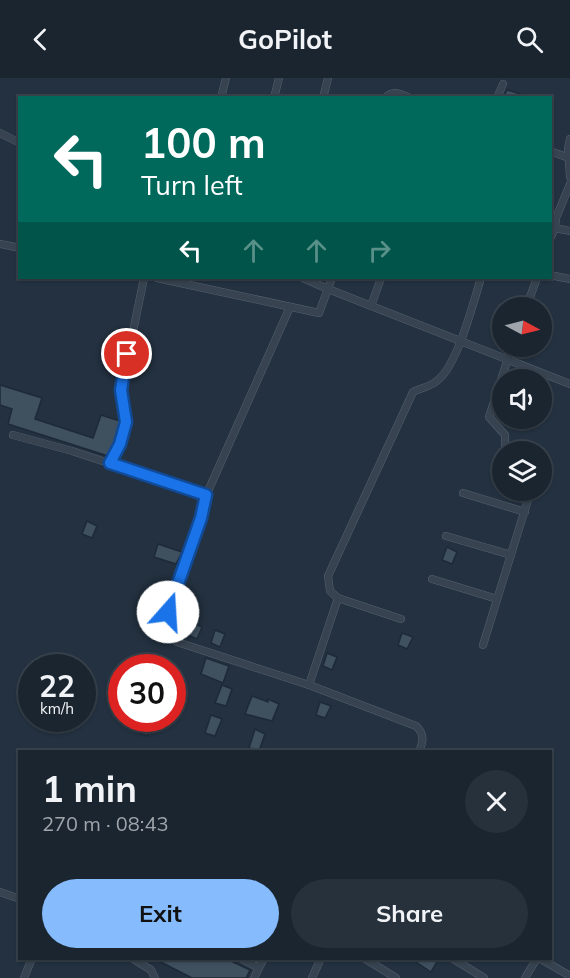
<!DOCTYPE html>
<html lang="en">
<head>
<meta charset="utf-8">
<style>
  :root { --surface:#1a2530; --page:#27313c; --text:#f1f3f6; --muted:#9fa5ab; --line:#38424c; --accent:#86bcfd }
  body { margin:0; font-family:Mulish,sans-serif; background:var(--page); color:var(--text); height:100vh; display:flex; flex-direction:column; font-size:22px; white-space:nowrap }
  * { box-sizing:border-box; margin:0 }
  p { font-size:20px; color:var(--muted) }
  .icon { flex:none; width:33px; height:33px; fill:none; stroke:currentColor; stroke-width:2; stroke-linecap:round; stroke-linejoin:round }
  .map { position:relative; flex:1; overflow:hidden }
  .sheet { position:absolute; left:18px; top:672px; width:534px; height:210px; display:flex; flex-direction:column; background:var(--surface); border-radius:0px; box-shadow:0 2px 4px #0004,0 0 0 2px var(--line) }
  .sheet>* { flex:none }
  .banner { position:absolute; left:18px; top:18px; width:534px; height:183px; border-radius:0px; box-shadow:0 2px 4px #0004,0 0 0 2px var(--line); background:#00695c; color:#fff; overflow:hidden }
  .needle { width:39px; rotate:97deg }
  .controls { position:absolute; left:492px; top:219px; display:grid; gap:12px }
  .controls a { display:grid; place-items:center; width:60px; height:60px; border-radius:50%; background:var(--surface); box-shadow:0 2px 4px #0004,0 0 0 2px var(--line); font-size:30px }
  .speed { position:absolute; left:18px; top:576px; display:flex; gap:12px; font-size:30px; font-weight:700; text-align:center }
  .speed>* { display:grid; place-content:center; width:78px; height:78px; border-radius:50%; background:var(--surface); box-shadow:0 2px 4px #0004,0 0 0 2px var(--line); line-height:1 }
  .speed small { font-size:15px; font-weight:400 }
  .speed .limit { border:9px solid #d22; background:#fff; color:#111 }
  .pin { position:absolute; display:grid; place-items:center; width:51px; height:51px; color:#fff; margin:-26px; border:3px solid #fff; border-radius:50%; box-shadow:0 2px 6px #0007 }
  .me { position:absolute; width:66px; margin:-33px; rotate:19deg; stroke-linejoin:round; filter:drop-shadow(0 0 4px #0008) }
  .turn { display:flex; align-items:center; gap:21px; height:126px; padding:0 24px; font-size:27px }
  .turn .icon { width:78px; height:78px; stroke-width:2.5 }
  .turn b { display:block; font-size:42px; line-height:51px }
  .lanes { display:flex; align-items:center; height:57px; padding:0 24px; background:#0003; justify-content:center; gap:30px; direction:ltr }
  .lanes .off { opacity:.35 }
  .round { display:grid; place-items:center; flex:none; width:63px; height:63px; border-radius:32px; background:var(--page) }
  .head { display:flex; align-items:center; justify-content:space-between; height:102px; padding:0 24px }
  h1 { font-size:36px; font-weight:700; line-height:45px }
  .button { display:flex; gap:12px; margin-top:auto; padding:12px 24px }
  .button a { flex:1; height:69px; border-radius:36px; background:var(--accent); color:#111; font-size:24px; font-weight:700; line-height:69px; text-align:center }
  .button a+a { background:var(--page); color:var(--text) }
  header { display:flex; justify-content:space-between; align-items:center; height:78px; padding:0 24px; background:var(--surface); font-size:27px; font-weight:700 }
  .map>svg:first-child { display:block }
  .building { fill:#3f505f; stroke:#1e2a37; stroke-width:1.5 }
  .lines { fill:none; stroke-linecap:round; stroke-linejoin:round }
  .minor-casing { stroke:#55616d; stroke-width:8 }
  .minor { stroke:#374350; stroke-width:7 }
  .route-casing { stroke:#114b97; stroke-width:15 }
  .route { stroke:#1a73e8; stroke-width:10 }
</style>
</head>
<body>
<header><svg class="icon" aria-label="back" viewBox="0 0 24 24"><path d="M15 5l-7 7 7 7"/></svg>GoPilot<svg class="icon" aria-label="search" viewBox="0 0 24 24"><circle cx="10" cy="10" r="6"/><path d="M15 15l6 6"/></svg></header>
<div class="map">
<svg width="570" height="900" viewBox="0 0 570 900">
  <rect width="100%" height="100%" fill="#233140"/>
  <!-- building -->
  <g class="building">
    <path d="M 507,12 L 527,18 L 527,20 L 503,20 Z"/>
    <path d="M 0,307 L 42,320 L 35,341 L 93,360 L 101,337 L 120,343 L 116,361 L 108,378 L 8,346 L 12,331 L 0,327 Z"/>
    <path d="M 87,443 L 97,448 L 92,460 L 82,456 Z"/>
    <path d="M 158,466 L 182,474 L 176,486 L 154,479 Z"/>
    <path d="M 447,469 L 457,474 L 452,486 L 442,482 Z"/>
    <path d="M 192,544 L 202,549 L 197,561 L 188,557 Z"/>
    <path d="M 215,552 L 225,556 L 220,569 L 211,565 Z"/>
    <path d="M 402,555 L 413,559 L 407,571 L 398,567 Z"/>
    <path d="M 327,575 L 337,579 L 332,592 L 323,588 Z"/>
    <path d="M 206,580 L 229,588 L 223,605 L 201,596 Z"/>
    <path d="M 222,607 L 232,611 L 226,628 L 215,625 Z"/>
    <path d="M 252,618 L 268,624 L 268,621 L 279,626 L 272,643 L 245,636 Z"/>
    <path d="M 320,624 L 331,628 L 325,640 L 316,637 Z"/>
    <path d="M 211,637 L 222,641 L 215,658 L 205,655 Z"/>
    <path d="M 129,640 L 153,640 L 147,658 L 126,649 Z"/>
    <path d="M 255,651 L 265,656 L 259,673 L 249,670 Z"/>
    <path d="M 153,880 L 225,880 L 250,892 L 246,900 L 192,900 Z"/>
    <path d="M 410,880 L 439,880 L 431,894 Z"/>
  </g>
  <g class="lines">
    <defs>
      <g id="minor">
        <path d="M 221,20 L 226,0"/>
        <path d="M 274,20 L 279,0"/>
        <path d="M 323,20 L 328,0"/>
        <path d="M 385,20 C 394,11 400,16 410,20"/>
        <path d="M 497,20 L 503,6"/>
        <path d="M 0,55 L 20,65"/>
        <path d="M 570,61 L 568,71 L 570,99"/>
        <path d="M 550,73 L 569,80"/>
        <path d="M 550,138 L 556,140 L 570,106"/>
        <path d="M 556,140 L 555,150 L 570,153"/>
        <path d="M 550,161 L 555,150"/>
        <path d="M 0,166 L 20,170"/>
        <path d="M 550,197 L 570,201"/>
        <path d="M 157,200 L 319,235 L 332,200"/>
        <path d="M 303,200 L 328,211 L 570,306"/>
        <path d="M 371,228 L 381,200"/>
        <path d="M 290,229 L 205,420 L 201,440 L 165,544 C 165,555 168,558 177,564 L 309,607 L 416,648 C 425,656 423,664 419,674"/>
        <path d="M 526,230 L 537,200"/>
        <path d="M 13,357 L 72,373 L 206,417"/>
        <path d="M 505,374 L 505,357 L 489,339 L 512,268"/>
        <path d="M 110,385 L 120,366 L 124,353 L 126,344 L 121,312 L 144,200"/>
        <path d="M 463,415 L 525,434"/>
        <path d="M 446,458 L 511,477"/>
        <path d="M 432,501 L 497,521"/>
        <path d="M 338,520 L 401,541"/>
        <path d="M 483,567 L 531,412"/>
        <path d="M 309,607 L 338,520 L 330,513 L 328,498 L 413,314 C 421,310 432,308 438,302 C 458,286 473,225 481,200"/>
        <path d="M 0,814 L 20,821"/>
        <path d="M 132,880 L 151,892 L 155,900"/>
        <path d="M 240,880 L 259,890"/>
        <path d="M 364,880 L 396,900"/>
        <path d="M 452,880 L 484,900"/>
        <path d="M 539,880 L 570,898"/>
        <path d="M 24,900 L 32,880"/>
        <path d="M 254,900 L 264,880"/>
        <path d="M 312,900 L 321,880"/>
        <path d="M 525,900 L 537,880"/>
      </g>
    </defs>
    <!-- minor casing -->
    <use href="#minor" class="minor-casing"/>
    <!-- minor -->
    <use href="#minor" class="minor"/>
  </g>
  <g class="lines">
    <defs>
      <path id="route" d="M 127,276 L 121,312 L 126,344 L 120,366 L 110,385 L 206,417 L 201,440 L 168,534"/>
    </defs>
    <!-- route casing -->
    <use href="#route" class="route-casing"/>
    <!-- route -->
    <use href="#route" class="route"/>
  </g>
</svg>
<div class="controls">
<a><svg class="needle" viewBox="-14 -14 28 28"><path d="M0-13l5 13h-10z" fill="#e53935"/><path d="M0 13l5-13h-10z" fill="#9fa5ab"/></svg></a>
<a><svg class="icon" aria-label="sound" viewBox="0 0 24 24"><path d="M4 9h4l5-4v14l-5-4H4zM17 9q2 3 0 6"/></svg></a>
<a><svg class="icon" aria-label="layers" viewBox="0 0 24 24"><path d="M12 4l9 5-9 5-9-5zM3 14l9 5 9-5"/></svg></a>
</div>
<div class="speed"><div>22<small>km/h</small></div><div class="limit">30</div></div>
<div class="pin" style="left:127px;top:276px;background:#d93025"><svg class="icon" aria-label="arrive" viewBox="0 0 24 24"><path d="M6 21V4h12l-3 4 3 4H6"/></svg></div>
<svg class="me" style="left:168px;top:534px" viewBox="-20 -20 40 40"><circle r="19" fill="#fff"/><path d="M0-13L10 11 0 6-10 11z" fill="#1a73e8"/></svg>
<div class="banner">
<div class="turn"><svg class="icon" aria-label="left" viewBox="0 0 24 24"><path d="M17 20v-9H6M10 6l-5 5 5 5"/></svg><div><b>100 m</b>Turn left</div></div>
<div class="lanes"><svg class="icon" aria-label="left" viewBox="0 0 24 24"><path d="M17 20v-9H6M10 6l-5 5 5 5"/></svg><svg class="icon off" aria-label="ahead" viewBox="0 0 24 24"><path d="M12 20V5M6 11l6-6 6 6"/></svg><svg class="icon off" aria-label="ahead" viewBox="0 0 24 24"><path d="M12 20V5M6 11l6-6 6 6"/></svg><svg class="icon off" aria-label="right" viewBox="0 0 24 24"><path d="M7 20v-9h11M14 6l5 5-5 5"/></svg></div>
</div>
<section class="sheet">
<div class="head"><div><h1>1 min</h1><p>270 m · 08:43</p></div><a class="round"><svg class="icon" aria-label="close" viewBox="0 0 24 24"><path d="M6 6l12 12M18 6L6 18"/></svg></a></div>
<div class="button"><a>Exit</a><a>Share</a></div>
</section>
</div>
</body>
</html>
